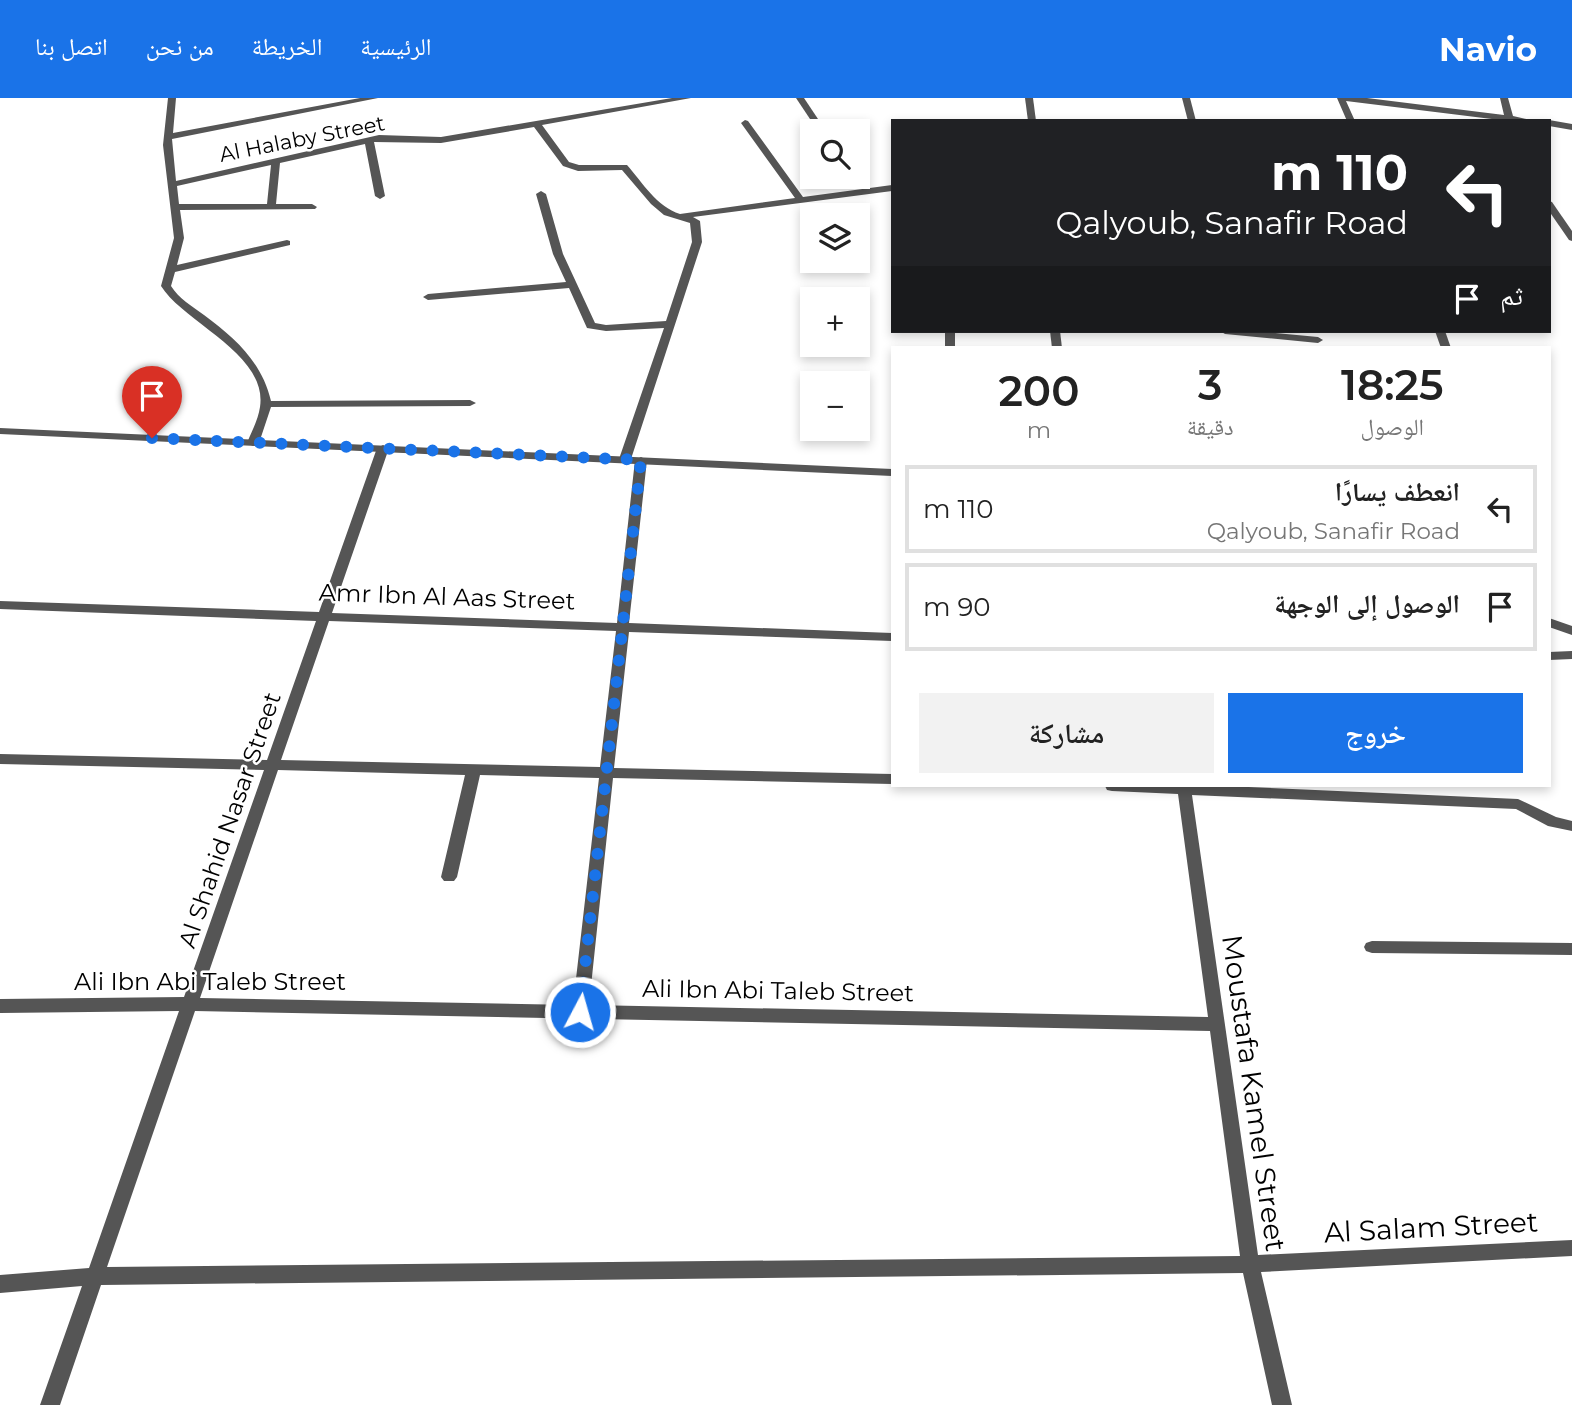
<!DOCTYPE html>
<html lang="ar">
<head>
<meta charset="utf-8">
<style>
  :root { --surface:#fff; --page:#f2f2f2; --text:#222; --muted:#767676; --line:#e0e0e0; --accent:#1a73e8 }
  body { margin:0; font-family:Montserrat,"Noto Naskh Arabic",sans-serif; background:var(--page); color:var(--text); direction:rtl; height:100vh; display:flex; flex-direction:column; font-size:26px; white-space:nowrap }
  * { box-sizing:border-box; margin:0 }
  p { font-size:23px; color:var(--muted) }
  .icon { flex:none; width:38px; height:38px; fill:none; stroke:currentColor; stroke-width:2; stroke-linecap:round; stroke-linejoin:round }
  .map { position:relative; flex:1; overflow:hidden; direction:ltr }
  .side { position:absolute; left:891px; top:248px; width:660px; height:441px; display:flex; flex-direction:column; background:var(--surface); border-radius:0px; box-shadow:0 4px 10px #0003; direction:rtl }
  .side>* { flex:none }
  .guide { position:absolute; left:891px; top:21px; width:660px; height:214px; border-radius:0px; box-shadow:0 4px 10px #0003; direction:rtl; background:#202124; color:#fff; overflow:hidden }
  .tools { position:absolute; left:800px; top:21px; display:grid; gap:14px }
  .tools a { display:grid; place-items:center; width:70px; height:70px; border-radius:0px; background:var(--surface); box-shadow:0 4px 10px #0003; font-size:35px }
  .pin { position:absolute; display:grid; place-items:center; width:60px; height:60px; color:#fff; margin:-72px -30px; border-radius:50% 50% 50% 0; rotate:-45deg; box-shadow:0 0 7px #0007 }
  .pin .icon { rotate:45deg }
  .me { position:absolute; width:77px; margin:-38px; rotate:6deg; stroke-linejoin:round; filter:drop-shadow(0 0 5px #0008) }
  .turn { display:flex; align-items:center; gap:24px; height:147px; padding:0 28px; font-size:32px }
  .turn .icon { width:91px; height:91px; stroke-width:2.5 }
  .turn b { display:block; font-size:49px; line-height:60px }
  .then { display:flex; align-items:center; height:66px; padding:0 28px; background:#0003; gap:14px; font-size:26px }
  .eta { display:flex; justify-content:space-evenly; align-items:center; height:119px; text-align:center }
  .eta b { font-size:42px; font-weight:600; line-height:49px }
  .action { display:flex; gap:14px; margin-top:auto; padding:14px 28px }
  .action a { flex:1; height:80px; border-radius:0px; background:var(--accent); color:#fff; font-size:28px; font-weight:600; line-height:80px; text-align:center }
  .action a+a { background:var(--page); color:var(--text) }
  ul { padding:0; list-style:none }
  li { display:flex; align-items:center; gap:21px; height:88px; margin:0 14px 10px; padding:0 14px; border:4px solid var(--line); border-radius:0px }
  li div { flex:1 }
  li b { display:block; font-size:26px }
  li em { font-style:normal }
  header { display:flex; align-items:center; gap:42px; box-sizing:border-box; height:98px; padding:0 35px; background:var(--accent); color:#fff }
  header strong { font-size:33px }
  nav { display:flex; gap:38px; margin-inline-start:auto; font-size:24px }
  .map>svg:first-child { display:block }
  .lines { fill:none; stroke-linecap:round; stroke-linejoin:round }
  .minor { fill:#555; fill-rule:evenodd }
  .tertiary { fill:#555; fill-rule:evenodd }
  .route { stroke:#1a73e8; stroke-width:12; stroke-dasharray:0 21.6 }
  .labels { text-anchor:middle; stroke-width:5; stroke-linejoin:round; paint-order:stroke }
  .far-street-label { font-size:21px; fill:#000; stroke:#fff }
  .street-label { font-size:24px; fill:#000; stroke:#fff }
  .near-street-label { font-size:28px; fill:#000; stroke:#fff }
</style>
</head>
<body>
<header>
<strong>Navio</strong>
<nav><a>الرئيسية</a><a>الخريطة</a><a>من نحن</a><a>اتصل بنا</a></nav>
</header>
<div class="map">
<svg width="1572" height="1307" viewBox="0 0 1572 1307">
  <rect width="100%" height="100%" fill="#fff"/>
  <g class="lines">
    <!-- minor -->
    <g class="minor">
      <path d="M 168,0 L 176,0 L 173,35 L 360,0 L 378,0 L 172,41 L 176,83 L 379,37 L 441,39 L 672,0 L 691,0 L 542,27 L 569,64 L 579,67 L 627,67 C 642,84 657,109 680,116 L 795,100 L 741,25 L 745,22 L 748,23 L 803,99 L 892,87 L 892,93 L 693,119 L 700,123 L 702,144 L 631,361 L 625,364 L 619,361 L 664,230 L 606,233 L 587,230 L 569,190 L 428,202 L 423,199 L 428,196 L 566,184 L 553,156 L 536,96 L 541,93 L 546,96 L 563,156 L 595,225 L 606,227 L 666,223 L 692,144 L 690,125 L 664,117 L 651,106 L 622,72 L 578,73 L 563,68 L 534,29 L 441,45 L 374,44 L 385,98 L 380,101 L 375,98 L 365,46 L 280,65 L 276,106 L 312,106 L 317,109 L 315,111 L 180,112 L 184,140 L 177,167 L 287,142 L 290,143 L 290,147 L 175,174 L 171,188 C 179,201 192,208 204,217 C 235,240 262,264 271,303 L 470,302 L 476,305 L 470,308 L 271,309 L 259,345 L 253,348 L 247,345 C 252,333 258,322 260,309 C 268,256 184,225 161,188 L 174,140 L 163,47 ZM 271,67 L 267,106 L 179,106 L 177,88 Z"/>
      <path d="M 796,0 L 804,0 L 826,33 L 818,33 Z"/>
      <path d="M 1025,0 L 1033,0 L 1036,23 L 1028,23 Z"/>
      <path d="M 1182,0 L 1190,0 L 1196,23 L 1188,23 Z"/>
      <path d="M 1337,0 L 1367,0 L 1504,17 L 1500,0 L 1508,0 L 1513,18 L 1535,23 L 1508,23 L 1346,3 L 1355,23 L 1347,23 Z"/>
      <path d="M 1549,22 L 1572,26 L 1572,32 L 1549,28 Z"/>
      <path d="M 1549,103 L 1552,104 L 1572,133 L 1572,143 L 1569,142 L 1549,113 Z"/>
      <rect x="945" y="233" width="10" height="17"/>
      <path d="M 1050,233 L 1060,233 L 1062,250 L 1052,250 Z"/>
      <path d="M 1220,233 L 1255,233 L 1318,239 L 1323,242 L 1318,245 L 1225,236 Z"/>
      <path d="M 1435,233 L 1445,233 L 1451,250 L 1441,250 Z"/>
      <path d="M 383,347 L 389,350 L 332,515 L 617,525 L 635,362 L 641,359 L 647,362 L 629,525 L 892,535 L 892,543 L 629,534 L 614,670 L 892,676 L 892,686 L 613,680 L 589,907 L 1208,919 L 1178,696 L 1112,693 L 1107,692 L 1105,688 L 1225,688 L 1518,701 L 1556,719 L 1572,723 L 1572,733 L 1548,728 L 1516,711 L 1192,697 L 1258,1157 L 1572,1142 L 1572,1158 L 1261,1174 L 1292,1307 L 1272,1307 L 1243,1175 L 101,1187 L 60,1307 L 40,1307 L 82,1188 L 0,1195 L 0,1177 L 89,1170 L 179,913 L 0,915 L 0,901 L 184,899 L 264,672 L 0,666 L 0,656 L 267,662 L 316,523 L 0,511 L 0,503 L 319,514 L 377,350 ZM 329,523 L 616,533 L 600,669 L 281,662 ZM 278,672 L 465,677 L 441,779 L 444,783 L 454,783 L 457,779 L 480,677 L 599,680 L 573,907 L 200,900 ZM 195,913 L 1210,933 L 1240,1158 L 107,1169 Z"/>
      <path d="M 1572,553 L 1572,561 L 1549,562 L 1549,554 Z"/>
      <path d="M 1372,843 L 1572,845 L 1572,857 L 1372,855 L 1366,853 L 1364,849 L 1366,845 Z"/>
    </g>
    <!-- tertiary -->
    <g class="tertiary">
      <path d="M 0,330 L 892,371 L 892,378 L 0,336 Z"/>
      <path d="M 1549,520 L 1572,528 L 1572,537 L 1549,529 Z"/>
    </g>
  </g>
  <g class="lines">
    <!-- route -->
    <path class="route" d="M 152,340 L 641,362 L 580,914"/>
  </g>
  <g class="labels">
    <!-- far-street labels -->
    <g class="far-street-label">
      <text transform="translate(302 41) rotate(-11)" y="7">Al Halaby Street</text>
    </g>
    <!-- street labels -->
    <g class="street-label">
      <text transform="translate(447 499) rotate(2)" y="8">Amr Ibn Al Aas Street</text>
      <text transform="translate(230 722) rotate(-71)" y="8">Al Shahid Nasar Street</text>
      <text x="210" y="892">Ali Ibn Abi Taleb Street</text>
      <text transform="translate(778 893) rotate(1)" y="8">Ali Ibn Abi Taleb Street</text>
    </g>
    <!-- near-street labels -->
    <g class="near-street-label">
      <text transform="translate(1254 995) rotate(82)" y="10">Moustafa Kamel Street</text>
      <text transform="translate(1431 1129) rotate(-3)" y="10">Al Salam Street</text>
    </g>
  </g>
</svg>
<div class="tools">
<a><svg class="icon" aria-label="search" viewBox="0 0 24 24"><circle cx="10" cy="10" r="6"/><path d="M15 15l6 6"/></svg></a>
<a><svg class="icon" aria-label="layers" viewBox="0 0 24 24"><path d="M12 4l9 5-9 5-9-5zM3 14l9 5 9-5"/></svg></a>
<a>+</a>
<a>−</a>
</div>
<div class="pin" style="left:152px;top:340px;background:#d93025"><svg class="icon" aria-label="arrive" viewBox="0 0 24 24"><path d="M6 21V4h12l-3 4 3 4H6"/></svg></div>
<svg class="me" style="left:580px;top:914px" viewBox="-20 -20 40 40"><circle r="17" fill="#1a73e8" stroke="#fff" stroke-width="3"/><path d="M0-11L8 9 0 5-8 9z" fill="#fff"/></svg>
<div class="guide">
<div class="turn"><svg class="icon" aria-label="left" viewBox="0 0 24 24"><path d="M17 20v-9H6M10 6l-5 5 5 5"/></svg><div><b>110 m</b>Qalyoub, Sanafir Road</div></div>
<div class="then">ثم<svg class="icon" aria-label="arrive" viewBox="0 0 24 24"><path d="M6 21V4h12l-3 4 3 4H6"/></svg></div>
</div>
<section class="side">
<div class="eta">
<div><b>18:25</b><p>الوصول</p></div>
<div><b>3</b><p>دقيقة</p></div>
<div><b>200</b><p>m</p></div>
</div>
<ul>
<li><svg class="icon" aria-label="left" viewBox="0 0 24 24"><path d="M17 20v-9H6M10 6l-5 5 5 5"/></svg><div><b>انعطف يسارًا</b><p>Qalyoub, Sanafir Road</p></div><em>110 m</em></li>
<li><svg class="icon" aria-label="arrive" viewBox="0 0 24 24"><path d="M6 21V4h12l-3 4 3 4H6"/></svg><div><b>الوصول إلى الوجهة</b></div><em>90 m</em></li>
</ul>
<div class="action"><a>خروج</a><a>مشاركة</a></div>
</section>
</div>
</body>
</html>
